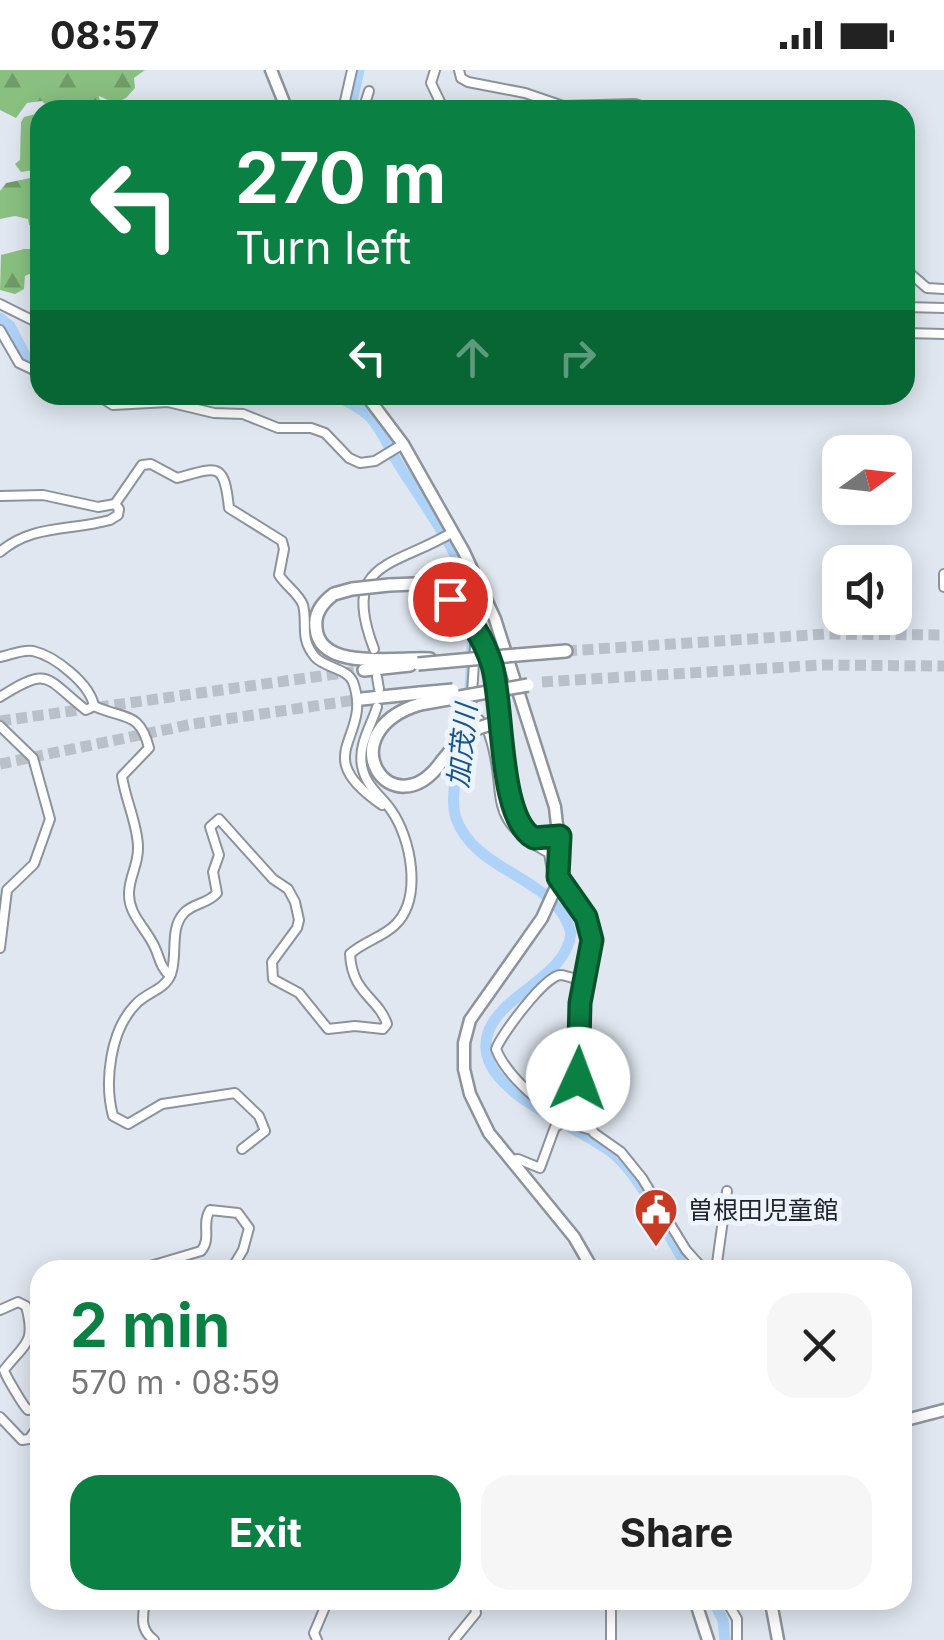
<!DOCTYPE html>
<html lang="en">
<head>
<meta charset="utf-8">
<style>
  :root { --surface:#fff; --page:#f6f6f6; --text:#222; --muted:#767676; --accent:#0b8043 }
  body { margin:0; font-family:Inter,"Noto Sans JP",sans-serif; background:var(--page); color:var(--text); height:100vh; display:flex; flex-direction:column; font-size:38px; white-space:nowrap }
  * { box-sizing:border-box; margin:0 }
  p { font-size:32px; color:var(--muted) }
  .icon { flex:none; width:55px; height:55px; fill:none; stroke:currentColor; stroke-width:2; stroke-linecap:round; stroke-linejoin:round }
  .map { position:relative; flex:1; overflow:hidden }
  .panel { position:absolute; left:30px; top:1190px; width:882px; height:350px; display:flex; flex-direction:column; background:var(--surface); border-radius:30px; box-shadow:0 5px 25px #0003 }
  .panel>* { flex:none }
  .guide { position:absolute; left:30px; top:30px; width:885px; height:305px; border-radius:30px; box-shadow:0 5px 25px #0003; background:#0b8043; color:#fff; overflow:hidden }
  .needle { width:65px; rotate:75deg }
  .buttons { position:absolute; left:822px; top:365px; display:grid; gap:20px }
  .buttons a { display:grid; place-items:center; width:90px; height:90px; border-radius:20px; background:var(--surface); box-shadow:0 5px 25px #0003; font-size:50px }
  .pin { position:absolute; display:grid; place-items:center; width:85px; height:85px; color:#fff; margin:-42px; border:5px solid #fff; border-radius:50%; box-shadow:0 2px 10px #0007 }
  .me { position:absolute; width:110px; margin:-55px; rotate:2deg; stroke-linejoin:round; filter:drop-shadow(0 0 8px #0008) }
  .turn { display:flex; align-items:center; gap:35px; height:210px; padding:0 40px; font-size:45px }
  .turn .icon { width:130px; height:130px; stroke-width:2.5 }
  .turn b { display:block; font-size:70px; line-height:85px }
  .lanes { display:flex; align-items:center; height:95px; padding:0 40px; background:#0003; justify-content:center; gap:50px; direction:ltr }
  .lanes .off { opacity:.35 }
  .round { display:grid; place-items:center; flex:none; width:105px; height:105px; border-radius:30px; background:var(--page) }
  .head { display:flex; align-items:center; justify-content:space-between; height:170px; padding:0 40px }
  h1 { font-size:60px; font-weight:700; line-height:75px; color:var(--accent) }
  .cta { display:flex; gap:20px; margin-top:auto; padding:20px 40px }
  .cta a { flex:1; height:115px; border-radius:30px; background:var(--accent); color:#fff; font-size:40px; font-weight:700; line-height:115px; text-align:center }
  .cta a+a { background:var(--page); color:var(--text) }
  .status { display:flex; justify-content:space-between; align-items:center; height:70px; padding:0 50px; background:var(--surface); direction:ltr }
  .status svg { height:28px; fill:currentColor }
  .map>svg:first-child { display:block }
  .forest { fill:url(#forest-firs) }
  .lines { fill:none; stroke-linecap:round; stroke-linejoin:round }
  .river { stroke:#afd3f8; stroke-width:11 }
  .highway-tunnel { stroke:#bac0c8; stroke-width:11; stroke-dasharray:11 5.5; stroke-linecap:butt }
  .minor-casing { stroke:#8d939b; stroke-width:12 }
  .major-casing { stroke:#8d939b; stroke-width:15 }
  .highway-casing { stroke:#8d939b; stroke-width:16 }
  .minor { stroke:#fff; stroke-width:8 }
  .major { stroke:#fff; stroke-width:10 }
  .highway { stroke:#fff; stroke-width:11 }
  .highway-bridge-casing { stroke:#8d939b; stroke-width:16; stroke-linecap:butt }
  .highway-bridge { stroke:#fff; stroke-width:11 }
  .route-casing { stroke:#07532c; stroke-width:25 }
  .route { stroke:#0b8043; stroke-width:18 }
  .labels { text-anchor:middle; stroke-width:10; stroke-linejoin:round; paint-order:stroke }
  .poi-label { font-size:25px; fill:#212427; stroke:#eef4fd; text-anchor:start }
  .water-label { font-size:28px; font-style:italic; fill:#16568d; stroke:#eef4fd }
</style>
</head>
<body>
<div class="status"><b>08:57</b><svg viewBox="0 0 49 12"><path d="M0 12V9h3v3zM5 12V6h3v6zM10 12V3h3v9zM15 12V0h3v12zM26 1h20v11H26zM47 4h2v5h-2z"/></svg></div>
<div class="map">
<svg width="944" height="1570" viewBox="0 0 944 1570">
  <defs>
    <pattern id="forest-firs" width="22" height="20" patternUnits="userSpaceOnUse" patternTransform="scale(2.5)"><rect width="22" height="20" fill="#89c080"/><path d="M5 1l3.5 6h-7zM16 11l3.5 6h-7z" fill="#709c69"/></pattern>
  </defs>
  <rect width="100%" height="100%" fill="#e0e7f0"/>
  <!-- forest -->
  <g class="forest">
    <path d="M 0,0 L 145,0 L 134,8 L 135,18 L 126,28 L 115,33 L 99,26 L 101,40 L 42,40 L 46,35 L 42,31 L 27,33 L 16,48 L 0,40 Z"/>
    <path d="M 40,43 L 40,99 L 21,102 L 15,94 L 20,90 L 21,52 L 24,47 Z"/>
    <path d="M 40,106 L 40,152 L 29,155 L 28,149 L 15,146 L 0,149 L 0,121 L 6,113 Z"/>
    <path d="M 24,179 L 40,179 L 40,199 L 25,206 L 24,219 L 15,224 L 0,220 L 1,185 Z"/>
  </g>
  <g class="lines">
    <!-- river -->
    <g class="river">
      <path d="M 350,40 L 359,0"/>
      <path d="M 0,248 L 10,256 L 27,289 L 40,294"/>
      <path d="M 336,325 C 346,331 359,337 368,345 C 380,356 388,376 396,390 C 416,423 459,480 467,515 C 476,554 471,604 468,644 C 465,674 447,721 456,748 C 475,804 557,806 571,863 C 566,907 505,922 489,960 C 465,1020 583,1056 615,1085 C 645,1111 666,1166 690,1200"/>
      <path d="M 713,1530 L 723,1550 L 725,1570"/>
    </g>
    <!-- highway-tunnel -->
    <g class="highway-tunnel">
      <path d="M 566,581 L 826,564 L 944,565"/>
      <path d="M 542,612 L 822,595 L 944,596"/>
      <path d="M 0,651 L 364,600"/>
      <path d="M 0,694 L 193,654 L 362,629"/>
    </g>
    <defs>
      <g id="minor">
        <path d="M 435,0 L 431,13 L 444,40"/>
        <path d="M 459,0 L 461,8 L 468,12 L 525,23 L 563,36 L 635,34 L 652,40"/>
        <path d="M 343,40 L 352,0"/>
        <path d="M 363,40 L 369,21"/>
        <path d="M 677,40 L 686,37 L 702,40"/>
        <path d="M 905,199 L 927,218 L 944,219"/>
        <path d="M 0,234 L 40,254"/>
        <path d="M 905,237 L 944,238"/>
        <path d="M 0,260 L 19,293 L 40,303"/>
        <path d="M 905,263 L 944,264"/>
        <path d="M 97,325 L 113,335 L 168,332 L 214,343 L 243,344 L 278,358 L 311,358 L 325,363 L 349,388 L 360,393 L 375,391 L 403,374"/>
        <path d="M 0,426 L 43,425 L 98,437 L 115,434"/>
        <path d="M 0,482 C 32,454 71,461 110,450 L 118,445 L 119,439 L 115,434 L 142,395 L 151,394 L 177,408 C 218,397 224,391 229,438 L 282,471 L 284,479 L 279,505 C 285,515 299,524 303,535 C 308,554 299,568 315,587 C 325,598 347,598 353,612 C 374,669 306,683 382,735"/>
        <path d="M 944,504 L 944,517"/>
        <path d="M 479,515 L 471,639 C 475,649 486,653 489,664 C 510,724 481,747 549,783 L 552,801 L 569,818 L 588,850 L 592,866 L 579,938 L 579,1019 L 587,1050 L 594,1063 L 621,1082 L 642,1108 L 686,1180 L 704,1200"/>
        <path d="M 374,579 C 340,490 393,498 453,462"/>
        <path d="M 0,587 C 10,585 23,579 33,581 C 55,586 90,614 94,636"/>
        <path d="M 377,607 L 379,619"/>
        <path d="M 0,627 C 50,595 45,608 86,640 L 94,636 C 125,650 140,641 149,678 L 122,706 C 125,729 137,752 138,776 C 139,793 130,805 129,822 C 128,843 143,855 152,872 C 160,885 158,895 170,906"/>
        <path d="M 0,656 L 33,688 L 50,749 L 34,794 L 7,820 L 0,878"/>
        <path d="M 584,912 C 578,910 566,905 560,905 C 544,907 501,965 496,979 C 507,1009 561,1054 592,1060"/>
        <path d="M 242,1079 L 265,1061 L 259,1046 L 235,1023 L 162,1034 L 128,1054 L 113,1046 C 104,1012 110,960 136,934 C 147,922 165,920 171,904 C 178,885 169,859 184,843 C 193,833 208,834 217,823 L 213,802 L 219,785 L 210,757 L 219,749 L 273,809 L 288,819 L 295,832 L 299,850 L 297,858 L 272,892 L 273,909 L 299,923 L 328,959 L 355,956 L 383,959 L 387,954 C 378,927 352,924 350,884 C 363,872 383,867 395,855 C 423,828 411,768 391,740 C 380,724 366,717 362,696 C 358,675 371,656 377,637"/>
        <path d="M 510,1090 L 518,1089 L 540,1098 L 555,1057 L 567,1050"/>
        <path d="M 137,1200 L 201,1181 C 212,1168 201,1154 210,1140 L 238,1143 L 249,1158 L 243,1180 L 231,1200"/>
        <path d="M 716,1200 L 727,1121"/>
        <path d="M 0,1240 L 18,1232 L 26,1236 C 36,1274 25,1273 4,1300 C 5,1305 24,1337 28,1340 L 40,1336"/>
        <path d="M 0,1347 L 22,1370 L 29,1369 L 40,1354"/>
        <path d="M 145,1530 C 143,1546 139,1559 154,1570"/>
        <path d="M 726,1530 L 737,1549 L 737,1570"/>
        <path d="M 317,1570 L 314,1563 L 328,1530"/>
        <path d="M 454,1570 L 476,1543 L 474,1530"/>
        <path d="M 611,1570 L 611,1530"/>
      </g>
      <g id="major">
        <path d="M 271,0 L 287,40"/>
        <path d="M 366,325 L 403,374 L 464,482 L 495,549 L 555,737 L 560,782 L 556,817 L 542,848 L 470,950 L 464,973 L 464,999 L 470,1024 L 489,1063 L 574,1167 L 593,1200"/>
        <path d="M 902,1351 L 944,1340"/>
        <path d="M 695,1530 L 708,1570"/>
        <path d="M 774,1530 L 772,1538 L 778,1570"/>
      </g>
      <g id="highway">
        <path d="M 389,515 L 415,514"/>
        <path d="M 334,524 C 323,532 314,543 316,558 C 319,602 399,587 430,589"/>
        <path d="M 486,580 L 497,619 L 511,733 L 519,756 L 534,768 L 560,766"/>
        <path d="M 517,585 L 566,581"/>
        <path d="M 364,600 L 410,595"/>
        <path d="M 362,629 L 420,623"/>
        <path d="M 420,634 C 326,663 392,762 442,691"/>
      </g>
    </defs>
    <!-- minor casing -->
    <use href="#minor" class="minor-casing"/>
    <!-- major casing -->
    <use href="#major" class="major-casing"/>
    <!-- highway casing -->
    <use href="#highway" class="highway-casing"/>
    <!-- minor -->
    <use href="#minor" class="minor"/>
    <!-- major -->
    <use href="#major" class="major"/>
    <!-- highway -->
    <use href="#highway" class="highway"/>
    <defs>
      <g id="highway-bridge">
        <path d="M 415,514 C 450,520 471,547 485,578"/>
        <path d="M 334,524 L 352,519 L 389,515"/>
        <path d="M 418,594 L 517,585"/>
        <path d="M 420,623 L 453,620"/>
        <path d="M 420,634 L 528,615"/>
        <path d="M 442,691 L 466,662 L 491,654"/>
      </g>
    </defs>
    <!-- highway-bridge casing -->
    <use href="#highway-bridge" class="highway-bridge-casing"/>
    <!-- highway-bridge -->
    <use href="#highway-bridge" class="highway-bridge"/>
  </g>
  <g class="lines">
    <defs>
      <path id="route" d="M 450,529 C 470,547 484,570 492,595 C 504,636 498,749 534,768 L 560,766 L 558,807 L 586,847 L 592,870 L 580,933 L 578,1009"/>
    </defs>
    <!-- route casing -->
    <use href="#route" class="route-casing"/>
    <!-- route -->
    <use href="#route" class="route"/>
  </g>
  <!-- icons -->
  <defs>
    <symbol id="civic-pin" viewBox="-11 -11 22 30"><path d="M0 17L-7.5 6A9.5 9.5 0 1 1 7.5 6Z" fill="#c73b25" stroke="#eef4fd"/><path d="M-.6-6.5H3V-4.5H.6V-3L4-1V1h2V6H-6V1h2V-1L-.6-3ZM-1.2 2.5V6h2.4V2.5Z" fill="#fff"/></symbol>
  </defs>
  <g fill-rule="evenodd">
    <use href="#civic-pin" x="631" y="1115" width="50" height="68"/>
  </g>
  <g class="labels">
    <!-- poi labels -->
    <g class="poi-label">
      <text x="688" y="1149">曽根田児童館</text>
    </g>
    <!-- water labels -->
    <g class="water-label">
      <text transform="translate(462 676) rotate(-84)" y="10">加茂川</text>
    </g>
  </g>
</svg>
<div class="buttons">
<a><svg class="needle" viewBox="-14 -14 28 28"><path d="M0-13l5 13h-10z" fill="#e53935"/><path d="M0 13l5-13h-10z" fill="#767676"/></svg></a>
<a><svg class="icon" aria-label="sound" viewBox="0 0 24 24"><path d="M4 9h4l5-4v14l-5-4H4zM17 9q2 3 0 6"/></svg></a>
</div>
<div class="pin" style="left:450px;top:529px;background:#d93025"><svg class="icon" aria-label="arrive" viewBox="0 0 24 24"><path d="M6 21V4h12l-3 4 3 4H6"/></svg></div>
<svg class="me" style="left:578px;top:1009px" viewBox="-20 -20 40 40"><circle r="19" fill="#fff"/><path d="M0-13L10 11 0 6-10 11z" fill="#0b8043"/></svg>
<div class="guide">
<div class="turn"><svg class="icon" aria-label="left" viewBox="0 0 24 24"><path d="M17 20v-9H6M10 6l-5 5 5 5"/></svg><div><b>270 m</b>Turn left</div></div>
<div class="lanes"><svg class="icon" aria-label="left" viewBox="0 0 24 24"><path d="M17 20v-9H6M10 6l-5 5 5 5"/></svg><svg class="icon off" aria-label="ahead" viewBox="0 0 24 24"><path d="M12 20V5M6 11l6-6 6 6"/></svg><svg class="icon off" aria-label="right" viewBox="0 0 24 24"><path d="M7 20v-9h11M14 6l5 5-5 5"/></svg></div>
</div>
<section class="panel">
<div class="head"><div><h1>2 min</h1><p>570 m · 08:59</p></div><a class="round"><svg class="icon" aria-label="close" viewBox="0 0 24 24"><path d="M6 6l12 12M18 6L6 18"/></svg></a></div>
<div class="cta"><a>Exit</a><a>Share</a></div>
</section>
</div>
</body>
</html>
